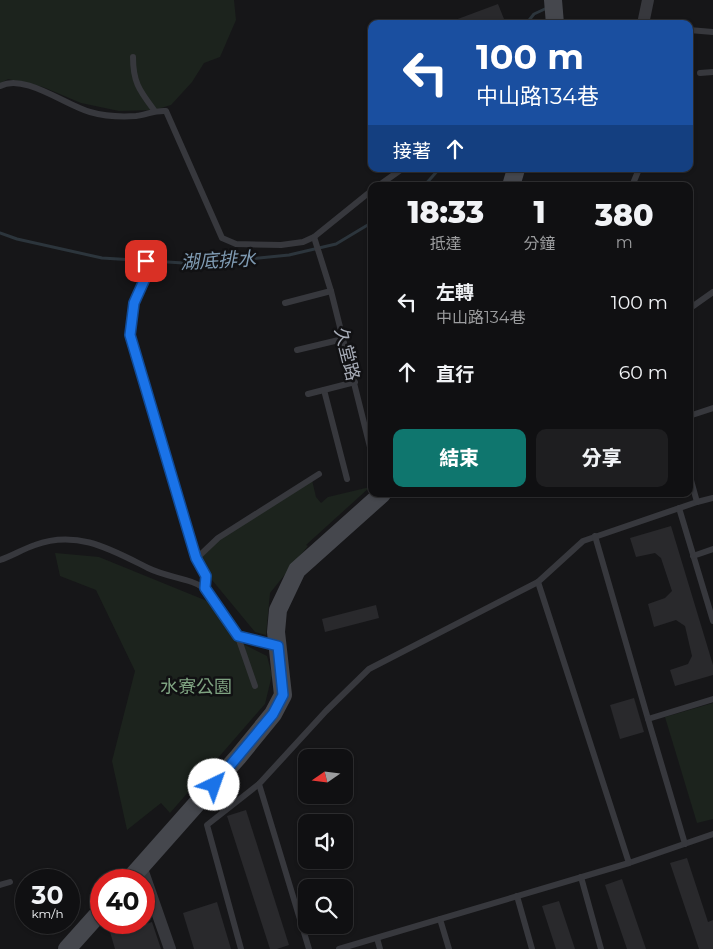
<!DOCTYPE html>
<html lang="zh-TW">
<head>
<meta charset="utf-8">
<style>
  :root { --surface:#101012; --page:#1e1e20; --text:#f1f3f6; --muted:#9c9d9f; --line:#303032; --accent:#0f766e }
  body { margin:0; font-family:Montserrat,"Noto Sans TC",sans-serif; background:var(--page); color:var(--text); height:100vh; display:flex; flex-direction:column; font-size:19px; white-space:nowrap }
  * { box-sizing:border-box; margin:0 }
  p { font-size:16px; color:var(--muted) }
  .icon { flex:none; width:28px; height:28px; fill:none; stroke:currentColor; stroke-width:2; stroke-linecap:round; stroke-linejoin:round }
  .map { position:relative; flex:1; overflow:hidden }
  .sheet { position:absolute; left:368px; top:182px; width:325px; height:315px; display:flex; flex-direction:column; background:var(--surface); border-radius:10px; box-shadow:0 1px 4px #0004,0 0 0 1px var(--line) }
  .sheet>* { flex:none }
  .hud { position:absolute; left:368px; top:20px; width:325px; height:152px; border-radius:10px; box-shadow:0 1px 4px #0004,0 0 0 1px var(--line); background:#1a4fa0; color:#fff; overflow:hidden }
  .needle { width:32px; rotate:256deg }
  .tools { position:absolute; left:298px; top:749px; display:grid; gap:10px }
  .tools a { display:grid; place-items:center; width:55px; height:55px; border-radius:10px; background:var(--surface); box-shadow:0 1px 4px #0004,0 0 0 1px var(--line); font-size:25px }
  .speed { position:absolute; left:15px; top:869px; display:flex; gap:10px; font-size:25px; font-weight:700; text-align:center }
  .speed>* { display:grid; place-content:center; width:65px; height:65px; border-radius:50%; background:var(--surface); box-shadow:0 1px 4px #0004,0 0 0 1px var(--line); line-height:1 }
  .speed small { font-size:12px; font-weight:400 }
  .speed .limit { border:8px solid #d22; background:#fff; color:#111 }
  .pin { position:absolute; display:grid; place-items:center; width:42px; height:42px; color:#fff; margin:-21px; border-radius:10px; box-shadow:0 2px 8px #0006 }
  .me { position:absolute; width:55px; margin:-28px; rotate:42deg; stroke-linejoin:round; filter:drop-shadow(0 0 4px #0008) }
  .turn { display:flex; align-items:center; gap:18px; height:105px; padding:0 25px; font-size:22px }
  .turn .icon { width:65px; height:65px; stroke-width:2.5 }
  .turn b { display:block; font-size:35px; line-height:42px }
  .then { display:flex; align-items:center; height:48px; padding:0 25px; background:#0003; gap:10px; font-size:19px }
  .eta { display:flex; justify-content:space-evenly; align-items:center; height:85px; text-align:center }
  .eta b { font-size:30px; font-weight:800; line-height:35px }
  .primary-button { display:flex; gap:10px; margin-top:auto; padding:10px 25px }
  .primary-button a { flex:1; height:58px; border-radius:10px; background:var(--accent); color:#fff; font-size:20px; font-weight:800; line-height:58px; text-align:center }
  .primary-button a+a { background:var(--page); color:var(--text) }
  ul { padding:0; list-style:none }
  li { display:flex; align-items:center; gap:15px; height:70px; padding:0 25px }
  li div { flex:1 }
  li b { display:block; font-size:19px }
  li em { font-style:normal }
  .map>svg:first-child { display:block }
  .green { fill:#1c231d }
  .lines { fill:none; stroke-linecap:round; stroke-linejoin:round }
  .stream { stroke:#2c353c; stroke-width:3 }
  .building { fill:#29292c }
  .lane { stroke:#37383d; stroke-width:6 }
  .street { stroke:#37383d; stroke-width:12 }
  .secondary { stroke:#45474d; stroke-width:18 }
  .route-casing { stroke:#114b97; stroke-width:12 }
  .route { stroke:#1a73e8; stroke-width:9 }
  .labels { text-anchor:middle; stroke-width:5; stroke-linejoin:round; paint-order:stroke }
  .street-label { font-size:18px; fill:#a8adb8; stroke:#111113 }
  .park-label { font-size:18px; fill:#7fa381; stroke:#111113 }
  .water-label { font-size:19px; font-style:italic; fill:#7f9bb3; stroke:#111113 }
</style>
</head>
<body>
<div class="map">
<svg width="713" height="949" viewBox="0 0 713 949">
  <rect width="100%" height="100%" fill="#161618"/>
  <!-- green -->
  <g class="green">
    <path d="M 0,0 L 234,0 L 236,20 L 220,57 L 204,63 L 192,82 L 171,105 L 154,110 L 119,111 L 81,103 L 43,87 L 8,79 L 0,84 Z"/>
    <path d="M 312,480 L 316,497 L 321,503 L 328,497 L 370,487 L 306,545 L 308,546 L 270,593 L 266,635 L 255,632 L 212,580 L 209,569 L 200,556 L 221,538 Z"/>
    <path d="M 55,553 L 99,557 L 212,603 L 245,645 L 267,656 L 272,675 L 265,704 L 170,813 L 161,803 L 127,830 L 112,761 L 135,671 L 96,590 L 60,576 Z"/>
    <path d="M 713,703 L 713,819 L 697,823 L 665,717 Z"/>
  </g>
  <g class="lines">
    <!-- stream -->
    <g class="stream">
      <path d="M 526,24 L 534,14 L 547,8"/>
      <path d="M 424,186 L 439,169"/>
      <path d="M 0,233 L 17,239 L 102,258 L 200,264 L 289,255 L 336,244 L 371,223"/>
    </g>
  </g>
  <!-- building -->
  <g class="building">
    <path d="M 498,4 L 506,24 L 448,24 L 447,23 Z"/>
    <path d="M 671,526 L 713,665 L 713,675 L 675,686 L 670,670 L 688,664 L 692,656 L 685,626 L 676,620 L 654,627 L 648,604 L 665,598 L 672,591 L 661,558 L 655,553 L 636,557 L 630,538 Z"/>
    <path d="M 376,605 L 379,618 L 325,632 L 322,619 Z"/>
    <path d="M 634,698 L 644,732 L 620,739 L 610,705 Z"/>
    <path d="M 246,810 L 289,945 L 277,949 L 270,949 L 227,816 Z"/>
    <path d="M 687,858 L 708,922 L 713,920 L 713,949 L 699,949 L 670,863 Z"/>
    <path d="M 622,879 L 646,949 L 627,949 L 605,885 Z"/>
    <path d="M 559,901 L 575,949 L 556,949 L 542,906 Z"/>
    <path d="M 217,902 L 231,949 L 194,949 L 183,913 Z"/>
    <path d="M 152,922 L 161,949 L 115,949 L 110,932 L 124,927 L 125,931 Z"/>
  </g>
  <g class="lines">
    <!-- lane -->
    <g class="lane">
      <path d="M 689,30 L 713,32"/>
      <path d="M 133,57 C 133,83 140,91 154,110"/>
      <path d="M 700,73 L 713,72"/>
      <path d="M 0,86 C 24,73 65,105 90,112 C 104,116 121,117 136,116 C 147,115 154,110 166,111 L 222,238 L 236,244 L 281,245 L 303,242 L 314,237 L 371,191"/>
      <path d="M 378,186 L 402,169"/>
      <path d="M 632,186 L 639,169"/>
      <path d="M 314,237 L 331,291 L 371,451"/>
      <path d="M 146,261 L 147,274 L 134,303 L 130,335 L 197,558"/>
      <path d="M 285,303 L 331,291"/>
      <path d="M 689,309 L 713,292"/>
      <path d="M 297,350 L 343,339"/>
      <path d="M 324,390 L 347,479"/>
      <path d="M 308,394 L 355,382"/>
      <path d="M 689,416 L 713,408"/>
      <path d="M 689,473 L 697,502 L 583,541 L 538,582 L 629,863 L 713,834"/>
      <path d="M 697,502 L 713,498"/>
      <path d="M 679,508 L 713,621"/>
      <path d="M 595,536 L 648,719 L 713,699"/>
      <path d="M 693,556 L 713,549"/>
      <path d="M 0,560 C 12,556 23,549 35,545 C 77,529 112,550 148,568 C 162,575 178,577 192,582 C 214,589 226,618 238,637 L 275,645"/>
      <path d="M 205,588 L 206,576 L 197,558 L 218,538 L 319,474"/>
      <path d="M 238,637 L 255,686"/>
      <path d="M 648,719 L 685,844"/>
      <path d="M 581,877 L 601,949"/>
      <path d="M 0,885 L 10,882"/>
      <path d="M 517,896 L 532,949"/>
      <path d="M 440,919 L 449,949"/>
      <path d="M 377,938 L 380,949"/>
      <path d="M 241,949 L 207,825 L 259,784"/>
      <path d="M 309,949 L 259,784 L 326,711 L 369,669 L 538,582"/>
      <path d="M 339,949 L 629,863"/>
    </g>
    <!-- street -->
    <g class="street">
      <path d="M 643,24 L 648,0"/>
      <path d="M 141,866 L 170,949"/>
    </g>
    <!-- secondary -->
    <g class="secondary">
      <path d="M 553,0 L 555,24"/>
      <path d="M 511,186 L 516,169"/>
      <path d="M 129,880 L 238,757 L 273,714 L 283,695 L 276,632 L 278,610 L 297,570 L 382,494"/>
      <path d="M 67,949 L 101,911"/>
    </g>
  </g>
  <g class="lines">
    <defs>
      <path id="route" d="M 146,261 L 147,274 L 134,303 L 130,335 L 185,521 L 196,558 L 206,576 L 205,588 L 238,636 L 278,646 L 283,695 L 273,714 L 214,785"/>
    </defs>
    <!-- route casing -->
    <use href="#route" class="route-casing"/>
    <!-- route -->
    <use href="#route" class="route"/>
  </g>
  <g class="labels">
    <!-- street labels -->
    <g class="street-label">
      <text transform="translate(347 354) rotate(76)" y="6">久堂路</text>
    </g>
    <!-- park labels -->
    <g class="park-label">
      <text x="196" y="693">水寮公園</text>
    </g>
    <!-- water labels -->
    <g class="water-label">
      <text transform="translate(218 260) rotate(-3)" y="7">湖底排水</text>
    </g>
  </g>
</svg>
<div class="tools">
<a><svg class="needle" viewBox="-14 -14 28 28"><path d="M0-13l5 13h-10z" fill="#e53935"/><path d="M0 13l5-13h-10z" fill="#9c9d9f"/></svg></a>
<a><svg class="icon" aria-label="sound" viewBox="0 0 24 24"><path d="M4 9h4l5-4v14l-5-4H4zM17 9q2 3 0 6"/></svg></a>
<a><svg class="icon" aria-label="search" viewBox="0 0 24 24"><circle cx="10" cy="10" r="6"/><path d="M15 15l6 6"/></svg></a>
</div>
<div class="speed"><div>30<small>km/h</small></div><div class="limit">40</div></div>
<div class="pin" style="left:146px;top:261px;background:#d93025"><svg class="icon" aria-label="arrive" viewBox="0 0 24 24"><path d="M6 21V4h12l-3 4 3 4H6"/></svg></div>
<svg class="me" style="left:214px;top:785px" viewBox="-20 -20 40 40"><circle r="19" fill="#fff"/><path d="M0-13L10 11 0 6-10 11z" fill="#1a73e8"/></svg>
<div class="hud">
<div class="turn"><svg class="icon" aria-label="left" viewBox="0 0 24 24"><path d="M17 20v-9H6M10 6l-5 5 5 5"/></svg><div><b>100 m</b>中山路134巷</div></div>
<div class="then">接著<svg class="icon" aria-label="ahead" viewBox="0 0 24 24"><path d="M12 20V5M6 11l6-6 6 6"/></svg></div>
</div>
<section class="sheet">
<div class="eta">
<div><b>18:33</b><p>抵達</p></div>
<div><b>1</b><p>分鐘</p></div>
<div><b>380</b><p>m</p></div>
</div>
<ul>
<li><svg class="icon" aria-label="left" viewBox="0 0 24 24"><path d="M17 20v-9H6M10 6l-5 5 5 5"/></svg><div><b>左轉</b><p>中山路134巷</p></div><em>100 m</em></li>
<li><svg class="icon" aria-label="ahead" viewBox="0 0 24 24"><path d="M12 20V5M6 11l6-6 6 6"/></svg><div><b>直行</b></div><em>60 m</em></li>
</ul>
<div class="primary-button"><a>結束</a><a>分享</a></div>
</section>
</div>
</body>
</html>
